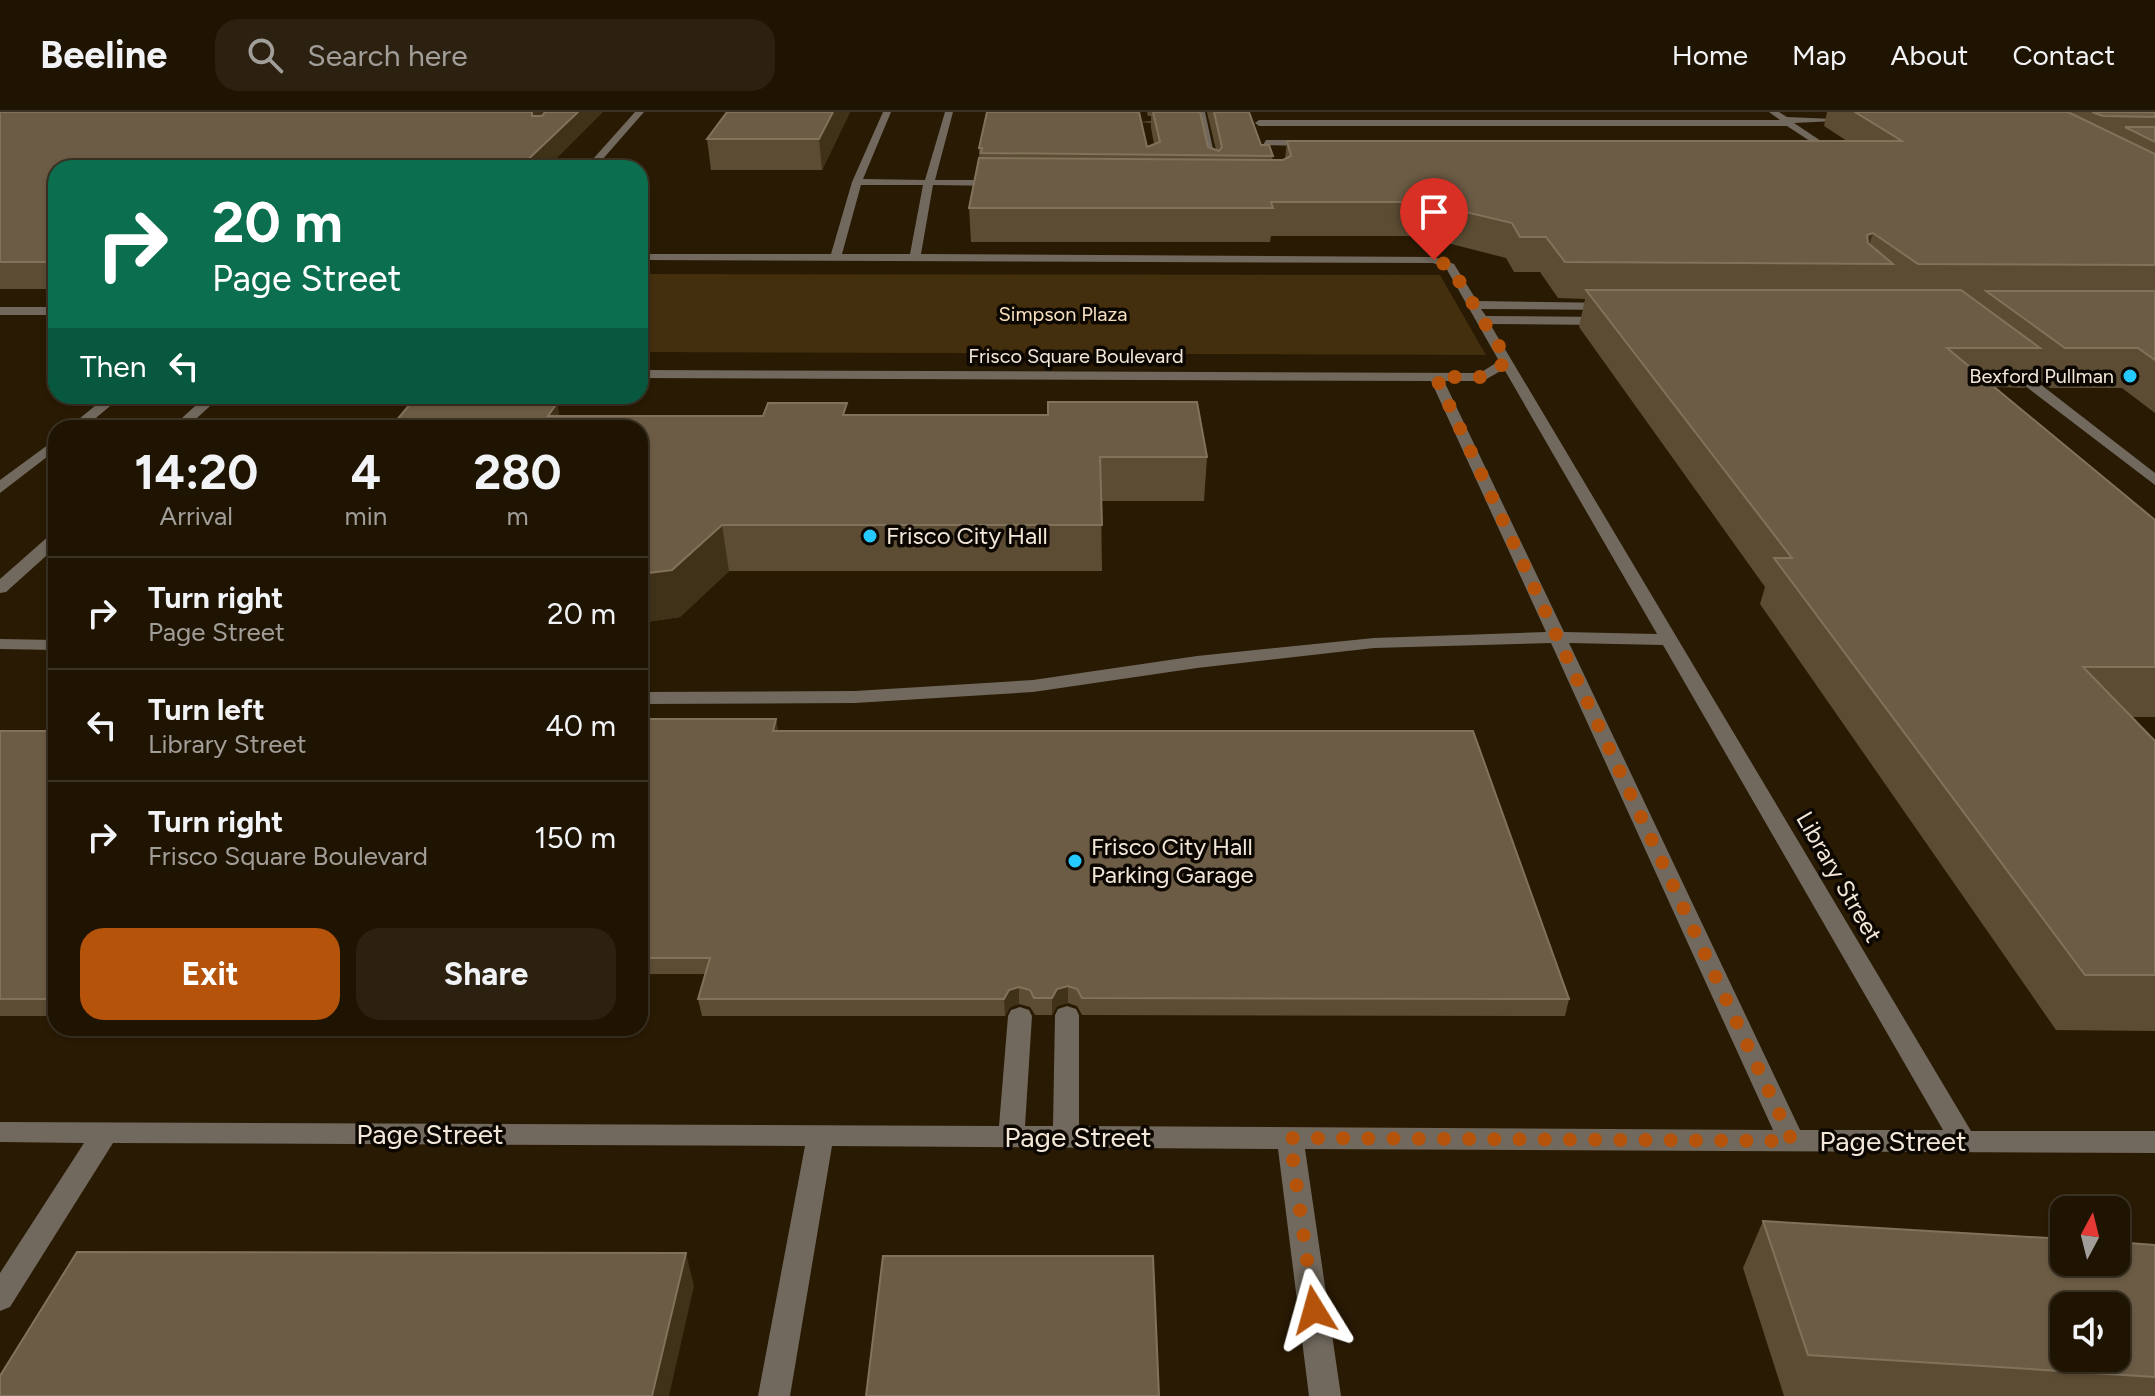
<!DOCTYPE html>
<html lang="en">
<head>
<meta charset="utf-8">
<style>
  :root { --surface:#1f1402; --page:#2c2111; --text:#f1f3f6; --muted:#a19e99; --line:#3c3324; --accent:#b45309 }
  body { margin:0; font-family:Figtree,sans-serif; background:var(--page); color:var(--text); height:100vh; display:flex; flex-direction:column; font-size:30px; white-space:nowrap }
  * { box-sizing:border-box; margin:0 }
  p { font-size:26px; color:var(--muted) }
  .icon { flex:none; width:44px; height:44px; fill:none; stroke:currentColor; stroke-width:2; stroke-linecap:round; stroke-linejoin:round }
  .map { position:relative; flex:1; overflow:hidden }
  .sheet { position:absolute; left:48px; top:308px; width:600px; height:616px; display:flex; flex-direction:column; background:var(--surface); border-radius:24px; box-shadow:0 2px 6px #0004,0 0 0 2px var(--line) }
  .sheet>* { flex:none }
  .hud { position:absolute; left:48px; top:48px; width:600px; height:244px; border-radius:24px; box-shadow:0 2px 6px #0004,0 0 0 2px var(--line); background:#0b6e4f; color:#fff; overflow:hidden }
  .needle { width:52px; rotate:7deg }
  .fabs { position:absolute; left:2050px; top:1084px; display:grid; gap:16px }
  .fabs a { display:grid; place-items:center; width:80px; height:80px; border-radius:16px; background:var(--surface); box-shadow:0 2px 6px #0004,0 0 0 2px var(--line); font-size:40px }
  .pin { position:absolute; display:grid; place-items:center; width:68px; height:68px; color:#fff; margin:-82px -34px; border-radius:50% 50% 50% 0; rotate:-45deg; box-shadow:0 0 8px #0007 }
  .pin .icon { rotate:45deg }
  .me { position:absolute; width:88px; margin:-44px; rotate:352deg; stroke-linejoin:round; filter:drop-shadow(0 0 6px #0008) }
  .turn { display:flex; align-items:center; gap:28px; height:168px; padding:0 32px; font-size:36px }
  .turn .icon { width:104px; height:104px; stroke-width:2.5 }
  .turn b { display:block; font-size:56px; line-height:68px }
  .then { display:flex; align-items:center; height:76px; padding:0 32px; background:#0003; gap:16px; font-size:30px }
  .eta { display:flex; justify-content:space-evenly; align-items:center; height:136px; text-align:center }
  .eta b { font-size:48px; font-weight:700; line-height:56px }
  .action { display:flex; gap:16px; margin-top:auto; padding:16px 32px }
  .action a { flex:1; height:92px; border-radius:24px; background:var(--accent); color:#fff; font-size:32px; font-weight:700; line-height:92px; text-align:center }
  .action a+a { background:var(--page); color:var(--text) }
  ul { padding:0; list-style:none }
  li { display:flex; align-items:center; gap:24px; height:112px; padding:0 32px; border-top:2px solid var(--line) }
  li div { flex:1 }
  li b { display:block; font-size:30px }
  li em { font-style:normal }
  header { display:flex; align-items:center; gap:48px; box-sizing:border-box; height:112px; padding:0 40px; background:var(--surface); border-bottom:2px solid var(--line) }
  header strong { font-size:38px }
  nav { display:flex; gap:44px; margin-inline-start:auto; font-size:28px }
  .search { width:560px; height:72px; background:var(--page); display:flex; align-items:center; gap:20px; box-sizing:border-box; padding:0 28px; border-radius:24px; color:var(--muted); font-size:30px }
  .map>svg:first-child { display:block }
  .green { fill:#432e0d }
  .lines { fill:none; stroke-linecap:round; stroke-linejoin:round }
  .minor { fill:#71695d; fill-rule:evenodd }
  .wall { fill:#5b4c33 }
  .shaded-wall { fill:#403119 }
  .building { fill:#6c5c45; stroke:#81725c; stroke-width:2; fill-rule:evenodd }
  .route { stroke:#b45309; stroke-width:14; stroke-dasharray:0 25.2 }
  .poi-dot { fill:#24c9fe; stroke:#0d0701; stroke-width:3 }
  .labels { text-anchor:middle; stroke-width:7; stroke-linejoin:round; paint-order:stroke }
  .far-park-label { font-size:20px; fill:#f6e0bf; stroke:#0d0701 }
  .far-street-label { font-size:20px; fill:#f2e7d9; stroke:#0d0701 }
  .far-poi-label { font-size:20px; fill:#f2e7d9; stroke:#0d0701; text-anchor:end }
  .poi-label { font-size:24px; fill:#f2e7d9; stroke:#0d0701; text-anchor:start }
  .street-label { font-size:24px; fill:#f2e7d9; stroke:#0d0701 }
  .near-street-label { font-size:28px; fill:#f2e7d9; stroke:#0d0701 }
</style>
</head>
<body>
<header>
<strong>Beeline</strong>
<div class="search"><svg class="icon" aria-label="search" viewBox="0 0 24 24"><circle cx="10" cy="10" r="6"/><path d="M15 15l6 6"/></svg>Search here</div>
<nav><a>Home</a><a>Map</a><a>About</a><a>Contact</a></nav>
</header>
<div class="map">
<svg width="2155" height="1284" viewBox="0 0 2155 1284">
  <rect width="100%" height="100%" fill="#291a03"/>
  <!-- green -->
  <path class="green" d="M 640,162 L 1440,163 L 1486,243 L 640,240 Z"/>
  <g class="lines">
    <!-- minor -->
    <g class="minor">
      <path d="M 635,0 L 644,0 L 595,56 L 585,56 Z"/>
      <path d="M 883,0 L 891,0 L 863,67 L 925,68 L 945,0 L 953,0 L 935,68 L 1001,68 L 1006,71 L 1001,74 L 933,73 L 921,142 L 1434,145 L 1454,152 L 1477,189 L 1615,191 L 1615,197 L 1611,198 L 1481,197 L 1486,204 L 1606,205 L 1612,209 L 1606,213 L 1490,212 L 1971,1019 L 2155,1019 L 2155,1041 L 1305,1037 L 1341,1284 L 1309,1284 L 1278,1037 L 832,1034 L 790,1284 L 758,1284 L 805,1034 L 113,1031 L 10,1195 L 0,1199 L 0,1161 L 84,1031 L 0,1030 L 0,1010 L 999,1014 L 1008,904 L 1011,898 L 1020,895 L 1029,898 L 1032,904 L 1025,1014 L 1053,1014 L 1055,903 L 1058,897 L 1067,894 L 1076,897 L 1079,903 L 1079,1014 L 1773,1018 L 1551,531 L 1374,536 L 1197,556 L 1033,580 L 855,591 L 640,592 L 640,580 L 855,579 L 1033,568 L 1197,544 L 1374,526 L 1546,520 L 1431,269 L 640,266 L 640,258 L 1480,261 L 1499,249 L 1446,156 L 1433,151 L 640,148 L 640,142 L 831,142 L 852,70 ZM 861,73 L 923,73 L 910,142 L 842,142 ZM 1504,257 L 1657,522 L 1564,520 L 1444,269 L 1483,269 ZM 1569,531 L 1663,533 L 1943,1018 L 1800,1018 Z"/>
      <path d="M 1197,0 L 1205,0 L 1218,60 L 1210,58 L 1200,13 L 1138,10 L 1198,7 Z"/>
      <path d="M 1769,0 L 1779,0 L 1787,5 L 1856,8 L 1794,11 L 1842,43 L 1839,48 L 1787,14 L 1259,14 L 1255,11 L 1259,8 L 1780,8 Z"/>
      <path d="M 1266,28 L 1314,28 L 1319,31 L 1314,34 L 1263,33 Z"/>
      <rect x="0" y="195" width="56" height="8"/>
      <path d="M 2003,251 L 2013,251 L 2155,361 L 2155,373 L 2003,257 Z"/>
      <path d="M 107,284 L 122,284 L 84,316 L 68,316 Z"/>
      <path d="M 206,284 L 221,284 L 186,316 L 171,316 Z"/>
      <path d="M 56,327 L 56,338 L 0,381 L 0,368 Z"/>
      <path d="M 56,421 L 56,435 L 6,480 L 0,481 L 0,467 L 50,423 Z"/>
      <path d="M 0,527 L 56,528 L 56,538 L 0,537 Z"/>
    </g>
  </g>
  <!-- wall -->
  <g class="wall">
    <path d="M 0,0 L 56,56 L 56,177 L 0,177 Z"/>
    <path d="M 850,0 L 822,58 L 711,58 L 707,27 Z"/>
    <path d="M 1147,0 L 1200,0 L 1208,35 L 1216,38 L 1207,0 L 1249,0 L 1261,33 L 1273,44 L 1272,48 L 1283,48 L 1285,47 L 1287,29 L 1847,29 L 1824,14 L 1827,0 L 2155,0 L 2155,301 L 2122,276 L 2050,276 L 2030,261 L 2025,276 L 1995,275 L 2155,408 L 2155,605 L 2131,605 L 2155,629 L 2155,919 L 2056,918 L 1760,492 L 1765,475 L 1579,215 L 1585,187 L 1558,186 L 1540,160 L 1514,160 L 1506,146 L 1420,124 L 1271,124 L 1270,130 L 971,130 L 969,96 L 979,46 L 979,36 L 1147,35 L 1154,32 L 1151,16 L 1151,4 L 1148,4 Z"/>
    <path d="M 411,291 L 557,291 L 559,304 L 848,303 L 1207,345 L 1204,389 L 1101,389 L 1102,459 L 729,459 L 680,505 L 640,511 L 640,316 Z"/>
    <path d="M 640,607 L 776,607 L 778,619 L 1569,887 L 1565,904 L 1082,903 L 1077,894 L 1068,891 L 1057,894 L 1052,903 L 1035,903 L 1030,895 L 1019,892 L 1010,895 L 1005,904 L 702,904 L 698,887 L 706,862 L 640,862 Z"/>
    <rect x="0" y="619" width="56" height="285"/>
    <path d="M 1763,1109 L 2155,1133 L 2155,1284 L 1784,1284 L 1743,1156 Z"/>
  </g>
  <!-- shaded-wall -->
  <g class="shaded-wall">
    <path d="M 532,0 L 548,0 L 536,25 Z"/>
    <path d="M 578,0 L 603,0 L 547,56 L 519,56 Z"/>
    <path d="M 833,0 L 850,0 L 822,58 L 819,27 Z"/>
    <path d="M 1873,121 L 1864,151 L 1867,123 Z"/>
    <path d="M 557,291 L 562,316 L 548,304 Z"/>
    <path d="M 722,413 L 729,459 L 680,505 L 640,511 L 640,462 Z"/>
    <path d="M 776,607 L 778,623 L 773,619 Z"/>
    <path d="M 1068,874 L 1068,891 L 1057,894 L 1052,903 L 1052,886 L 1057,877 Z"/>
    <path d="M 1019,875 L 1019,892 L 1010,895 L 1005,904 L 1004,887 L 1009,878 Z"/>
    <path d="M 686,1141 L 694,1174 L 669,1284 L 652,1284 Z"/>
  </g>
  <!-- building -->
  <g class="building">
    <path d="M 0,0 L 532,0 L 532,4 L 542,4 L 545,0 L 578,0 L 519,56 L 56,56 L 56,150 L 0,150 Z"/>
    <path d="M 727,0 L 833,0 L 819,27 L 707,27 Z"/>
    <path d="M 987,0 L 1139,0 L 1147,35 L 1160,30 L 1153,0 L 1200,0 L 1208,35 L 1219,39 L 1222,35 L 1214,0 L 1249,0 L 1261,33 L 1269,33 L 1273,44 L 981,41 L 982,36 L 979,36 Z"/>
    <path d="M 1855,0 L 2068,0 L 2155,42 L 2155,153 L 1918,152 L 1873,121 L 1867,123 L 1868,131 L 1893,152 L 1565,150 L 1546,125 L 1520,125 L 1512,111 L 1424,90 L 1271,90 L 1273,96 L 969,96 L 979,46 L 1283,48 L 1291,44 L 1287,29 L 1902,29 Z"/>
    <path d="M 2092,0 L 2155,0 L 2155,5 L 2103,4 Z"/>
    <path d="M 2125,15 L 2155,15 L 2155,30 Z"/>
    <path d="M 1586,178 L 1961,178 L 2040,236 L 1947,236 L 2155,408 L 2155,555 L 2083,555 L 2155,629 L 2155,863 L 2085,863 L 1774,446 L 1792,446 Z"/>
    <path d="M 1986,179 L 2155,179 L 2155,248 L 2138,236 L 2065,236 Z"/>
    <path d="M 1048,290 L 1197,290 L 1207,345 L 1100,345 L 1102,413 L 722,413 L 672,458 L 640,462 L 640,316 L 390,316 L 411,291 L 557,291 L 548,304 L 763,304 L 768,291 L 847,291 L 843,303 L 1048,303 Z"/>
    <path d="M 640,607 L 776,607 L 773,619 L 1473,619 L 1569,887 L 1082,886 L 1077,877 L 1068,874 L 1057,877 L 1052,886 L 1034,886 L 1030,878 L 1019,875 L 1009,878 L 1004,887 L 698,887 L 710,846 L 640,846 Z"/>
    <rect x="0" y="619" width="56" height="268"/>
    <path d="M 1763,1109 L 2064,1127 L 2064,1150 L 2116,1150 L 2116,1130 L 2155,1133 L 2155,1265 L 1808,1243 ZM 2064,1194 L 2116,1194 L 2116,1246 L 2064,1246 Z"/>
    <path d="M 77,1140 L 686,1141 L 652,1284 L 0,1284 L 0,1264 Z"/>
    <path d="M 883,1144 L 1153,1144 L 1159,1284 L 866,1284 Z"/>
  </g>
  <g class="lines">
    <!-- route -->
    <path class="route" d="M 1314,1198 L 1290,1026 L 1792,1029 L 1436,265 L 1483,265 L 1508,249 L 1450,154 L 1434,148"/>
  </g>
  <!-- markers -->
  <g class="poi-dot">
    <circle cx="2130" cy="264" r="8"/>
    <circle cx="870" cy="424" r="8"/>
    <circle cx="1075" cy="749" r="8"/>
  </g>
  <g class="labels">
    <!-- far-park labels -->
    <g class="far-park-label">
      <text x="1063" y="209">Simpson Plaza</text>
    </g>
    <!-- far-street labels -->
    <g class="far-street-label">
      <text x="1076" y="251">Frisco Square Boulevard</text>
    </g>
    <!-- far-poi labels -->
    <g class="far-poi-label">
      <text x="2114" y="271">Bexford Pullman</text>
    </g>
    <!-- poi labels -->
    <g class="poi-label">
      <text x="886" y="432">Frisco City Hall</text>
      <text x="1091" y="743">Frisco City Hall<tspan x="1091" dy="28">Parking Garage</tspan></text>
    </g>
    <!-- street labels -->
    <g class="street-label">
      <text transform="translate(1839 765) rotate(60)" y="8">Library Street</text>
    </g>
    <!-- near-street labels -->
    <g class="near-street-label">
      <text x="430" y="1032">Page Street</text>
      <text x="1078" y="1035">Page Street</text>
      <text x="1893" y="1039">Page Street</text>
    </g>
  </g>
</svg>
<div class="fabs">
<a><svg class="needle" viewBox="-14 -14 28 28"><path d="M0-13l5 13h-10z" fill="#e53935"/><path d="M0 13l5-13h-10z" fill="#a19e99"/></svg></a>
<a><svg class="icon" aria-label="sound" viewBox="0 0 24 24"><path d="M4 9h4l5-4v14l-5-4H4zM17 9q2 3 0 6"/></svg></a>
</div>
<div class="pin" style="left:1434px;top:148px;background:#d93025"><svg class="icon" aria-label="arrive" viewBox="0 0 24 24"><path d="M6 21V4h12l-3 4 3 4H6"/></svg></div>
<svg class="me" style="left:1314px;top:1198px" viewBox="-20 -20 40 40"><path d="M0-17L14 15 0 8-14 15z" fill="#b45309" stroke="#fff" stroke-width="4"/></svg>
<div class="hud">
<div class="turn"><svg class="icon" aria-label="right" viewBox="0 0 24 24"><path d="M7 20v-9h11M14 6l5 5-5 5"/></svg><div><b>20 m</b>Page Street</div></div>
<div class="then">Then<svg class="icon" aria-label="left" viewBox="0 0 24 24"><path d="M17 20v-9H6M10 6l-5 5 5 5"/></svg></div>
</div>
<section class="sheet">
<div class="eta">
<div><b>14:20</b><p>Arrival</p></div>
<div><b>4</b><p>min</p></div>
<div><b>280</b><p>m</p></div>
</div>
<ul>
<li><svg class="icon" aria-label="right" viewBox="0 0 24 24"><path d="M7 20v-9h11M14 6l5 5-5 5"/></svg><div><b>Turn right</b><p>Page Street</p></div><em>20 m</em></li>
<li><svg class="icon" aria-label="left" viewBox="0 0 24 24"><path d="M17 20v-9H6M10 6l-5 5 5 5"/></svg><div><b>Turn left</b><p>Library Street</p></div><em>40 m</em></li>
<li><svg class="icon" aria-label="right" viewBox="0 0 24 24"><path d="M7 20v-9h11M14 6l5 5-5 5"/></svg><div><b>Turn right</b><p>Frisco Square Boulevard</p></div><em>150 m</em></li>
</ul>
<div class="action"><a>Exit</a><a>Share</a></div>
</section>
</div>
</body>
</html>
